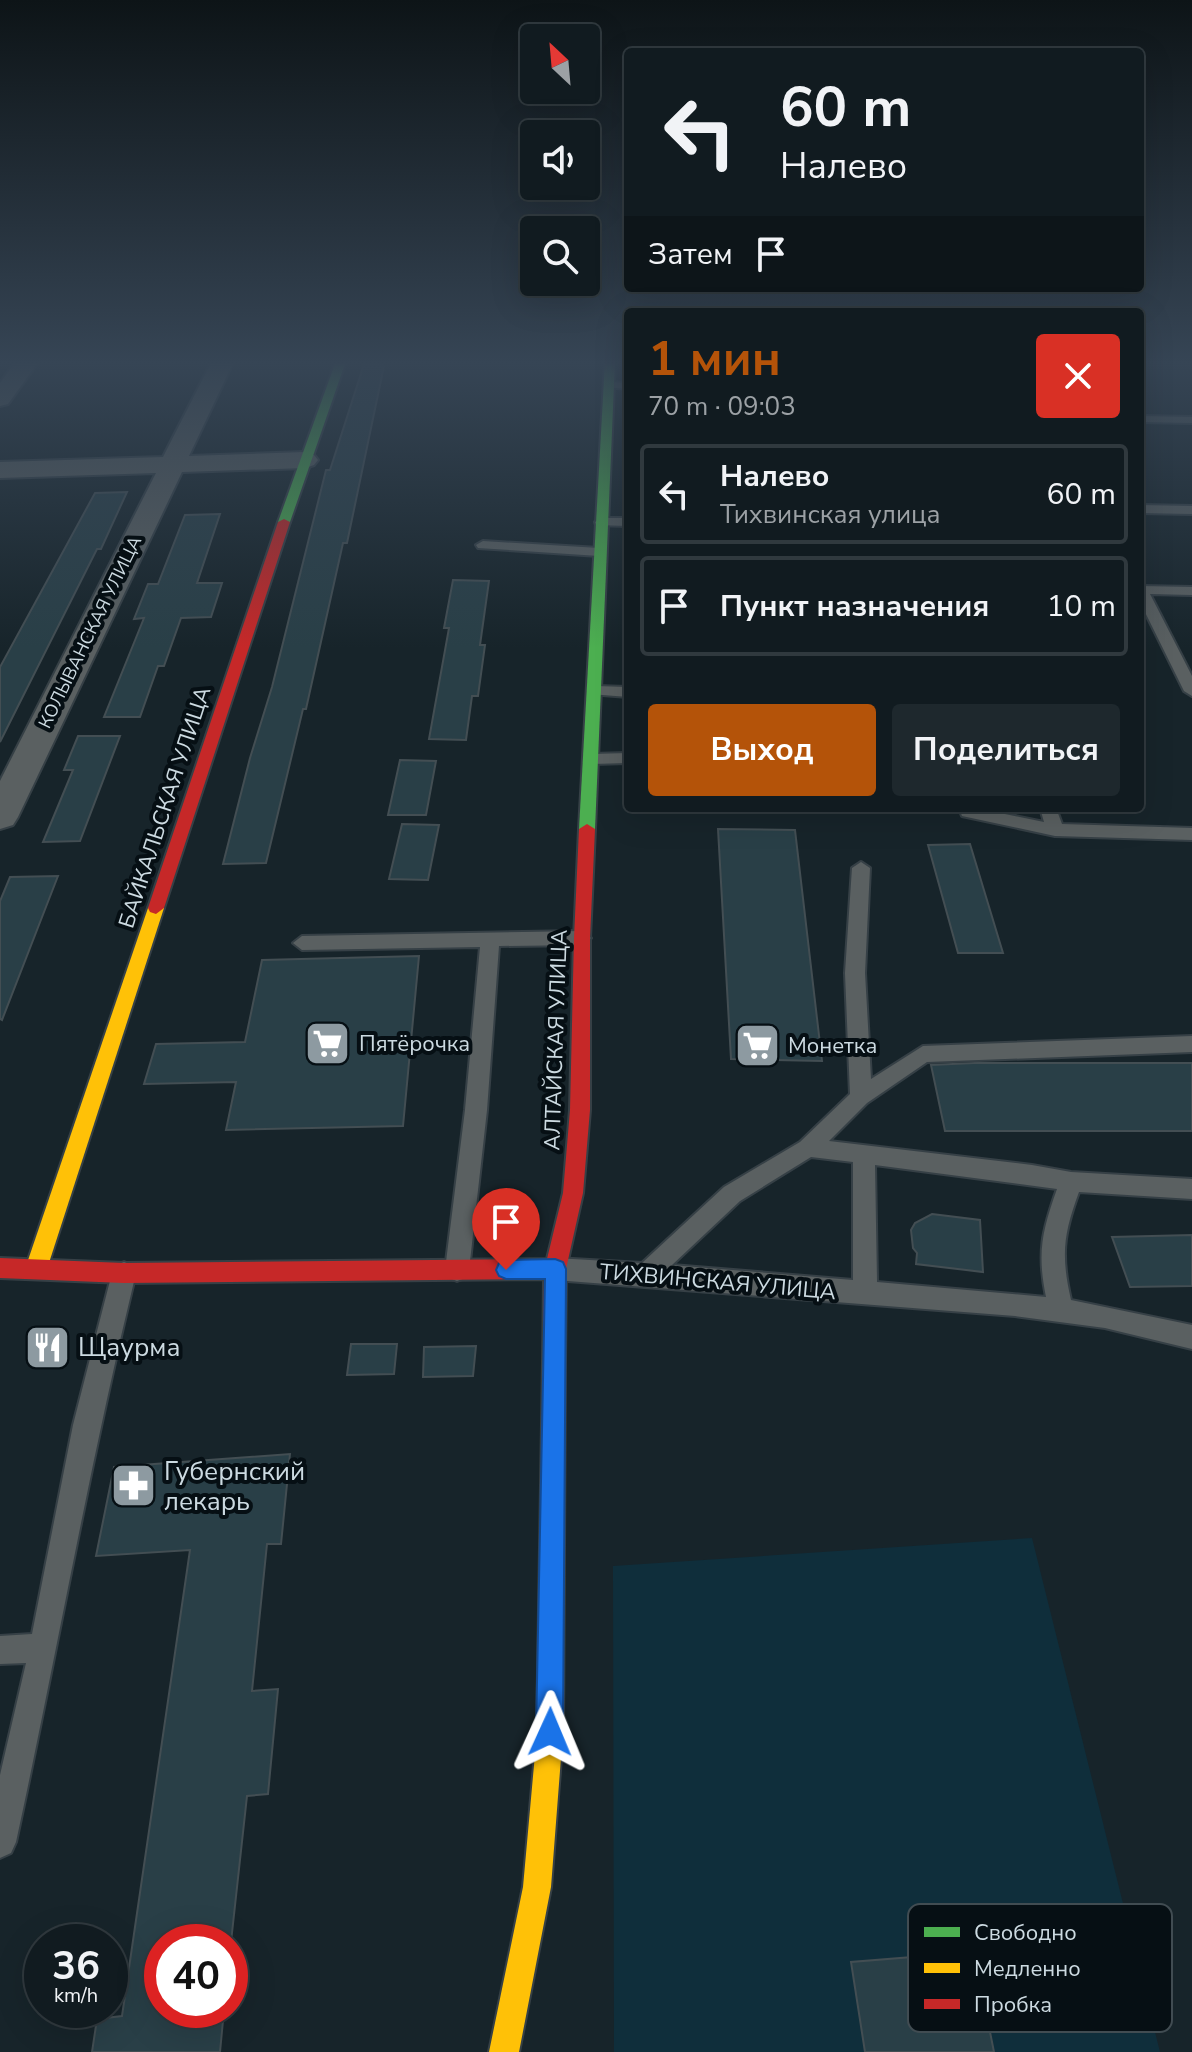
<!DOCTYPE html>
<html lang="ru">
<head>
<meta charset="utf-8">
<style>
  :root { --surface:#111b20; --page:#1e282d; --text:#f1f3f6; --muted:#9ca1a5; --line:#30393e; --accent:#b45309 }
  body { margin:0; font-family:"Nunito Sans",sans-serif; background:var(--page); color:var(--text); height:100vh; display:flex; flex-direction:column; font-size:30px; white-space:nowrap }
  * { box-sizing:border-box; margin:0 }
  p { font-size:26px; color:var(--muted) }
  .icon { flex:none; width:44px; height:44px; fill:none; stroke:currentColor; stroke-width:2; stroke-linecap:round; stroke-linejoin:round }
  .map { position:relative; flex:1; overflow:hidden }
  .side { position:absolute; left:624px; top:308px; width:520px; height:504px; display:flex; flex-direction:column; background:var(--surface); border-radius:8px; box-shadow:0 8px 32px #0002,0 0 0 2px var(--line) }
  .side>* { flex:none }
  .top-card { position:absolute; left:624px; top:48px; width:520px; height:244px; border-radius:8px; box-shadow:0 8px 32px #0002,0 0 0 2px var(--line); background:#111b20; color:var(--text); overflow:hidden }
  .needle { width:52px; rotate:334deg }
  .tools { position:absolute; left:520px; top:24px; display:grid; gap:16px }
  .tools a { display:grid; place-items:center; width:80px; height:80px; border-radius:8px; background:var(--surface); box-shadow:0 8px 32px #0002,0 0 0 2px var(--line); font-size:40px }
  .speed { position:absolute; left:24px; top:1924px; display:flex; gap:16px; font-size:40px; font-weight:700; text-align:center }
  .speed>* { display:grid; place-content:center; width:104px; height:104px; border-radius:50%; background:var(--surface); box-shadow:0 8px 32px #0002,0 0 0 2px var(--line); line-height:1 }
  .speed small { font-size:20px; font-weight:400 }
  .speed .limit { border:12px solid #d22; background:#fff; color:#111 }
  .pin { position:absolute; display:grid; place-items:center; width:68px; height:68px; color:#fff; margin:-82px -34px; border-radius:50% 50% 50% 0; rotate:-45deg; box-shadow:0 0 8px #0007 }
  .pin .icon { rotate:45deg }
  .me { position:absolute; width:88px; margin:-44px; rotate:1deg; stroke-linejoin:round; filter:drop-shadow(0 0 6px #0008) }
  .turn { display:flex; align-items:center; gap:28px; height:168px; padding:0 24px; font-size:36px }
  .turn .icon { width:104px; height:104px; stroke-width:2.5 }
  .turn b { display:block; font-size:56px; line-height:68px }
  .then { display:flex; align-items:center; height:76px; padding:0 24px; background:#0003; gap:16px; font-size:30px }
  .round { display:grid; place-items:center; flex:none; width:84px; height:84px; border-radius:8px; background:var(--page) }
  .head { display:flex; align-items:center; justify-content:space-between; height:136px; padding:0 24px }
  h1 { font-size:48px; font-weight:700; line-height:60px; color:var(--accent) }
  .cta { display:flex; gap:16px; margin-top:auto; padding:16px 24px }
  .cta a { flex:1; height:92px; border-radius:8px; background:var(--accent); color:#fff; font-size:32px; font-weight:700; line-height:92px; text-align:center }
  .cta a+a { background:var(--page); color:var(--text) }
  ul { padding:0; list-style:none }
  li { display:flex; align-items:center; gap:24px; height:100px; margin:0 16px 12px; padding:0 8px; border:4px solid var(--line); border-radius:8px }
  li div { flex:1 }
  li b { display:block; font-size:30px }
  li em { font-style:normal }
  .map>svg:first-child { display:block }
  .built { fill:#0f2e3b }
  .building { fill:#293f47; stroke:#434e53; stroke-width:2 }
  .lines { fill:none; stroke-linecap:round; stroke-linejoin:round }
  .lane-casing { stroke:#364046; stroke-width:4 }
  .street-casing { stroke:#364046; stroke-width:4 }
  .fast-casing { stroke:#364046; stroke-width:4 }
  .slow-casing { stroke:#364046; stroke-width:4 }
  .jam-casing { stroke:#364046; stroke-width:4 }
  .lane { fill:#5a6061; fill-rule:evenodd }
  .street { fill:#5a6061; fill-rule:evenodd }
  .fast { fill:#4caf50; fill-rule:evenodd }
  .slow { fill:#ffc107; fill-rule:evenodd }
  .jam { fill:#c62828; fill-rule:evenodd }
  .route { fill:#1a73e8; stroke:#114b97; stroke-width:2 }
  .labels { text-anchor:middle; stroke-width:8; stroke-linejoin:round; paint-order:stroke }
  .far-street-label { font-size:18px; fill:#ccdae1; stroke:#060f14 }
  .street-label { font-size:22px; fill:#ccdae1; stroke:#060f14 }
  .poi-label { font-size:22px; fill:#ccdae1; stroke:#060f14; text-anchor:start }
  .near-poi-label { font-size:26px; fill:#ccdae1; stroke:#060f14; text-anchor:start }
  .key { fill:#060f14; stroke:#414c52; stroke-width:2 }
  .key-label { font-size:22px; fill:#ccdae1 }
</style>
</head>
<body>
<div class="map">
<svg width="1192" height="2052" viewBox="0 0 1192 2052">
  <rect width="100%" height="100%" fill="#17242a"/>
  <!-- built -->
  <path class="built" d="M 1032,1538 L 1160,2052 L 614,2052 L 613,1566 Z"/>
  <!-- building -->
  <g class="building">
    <path d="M 365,361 L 384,366 L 347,543 L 343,543 L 306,709 L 303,709 L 266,863 L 223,864 L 250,758 L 272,687 L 326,470 L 330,470 Z"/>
    <path d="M 127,492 L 101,549 L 97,549 L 0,742 L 0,667 L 95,493 Z"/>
    <path d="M 220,514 L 197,583 L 222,583 L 211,617 L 181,618 L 164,666 L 158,666 L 140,717 L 104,717 L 144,618 L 134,619 L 148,584 L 158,584 L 185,515 Z"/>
    <path d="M 453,580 L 489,581 L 480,645 L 485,645 L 478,696 L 472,696 L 466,740 L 429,739 L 449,628 L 444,628 Z"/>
    <path d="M 78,736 L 120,736 L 80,841 L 43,842 L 73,770 L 64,770 Z"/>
    <path d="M 400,760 L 436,761 L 426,815 L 388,815 Z"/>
    <path d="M 402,824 L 439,825 L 428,880 L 389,879 Z"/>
    <path d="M 718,829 L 795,830 L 822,1061 L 731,1059 Z"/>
    <path d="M 970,844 L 1003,953 L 958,953 L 928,845 Z"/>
    <path d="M 58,876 L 2,1020 L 0,1019 L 0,901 L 10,877 Z"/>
    <path d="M 419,956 L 403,1126 L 226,1130 L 236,1082 L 144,1084 L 156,1044 L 245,1042 L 262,960 Z"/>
    <path d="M 974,1063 L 1192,1063 L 1192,1131 L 945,1131 L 931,1065 Z"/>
    <path d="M 932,1214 L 980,1220 L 983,1272 L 916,1264 L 917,1253 L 913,1248 L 911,1230 L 915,1223 Z"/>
    <path d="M 1192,1235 L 1192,1286 L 1130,1287 L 1112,1237 Z"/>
    <path d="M 351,1344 L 397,1344 L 394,1374 L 347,1375 Z"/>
    <path d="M 476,1346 L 473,1376 L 423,1377 L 424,1347 Z"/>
    <path d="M 290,1454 L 281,1544 L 267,1544 L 252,1691 L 278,1689 L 268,1794 L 247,1796 L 231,1942 L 162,1942 L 162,2010 L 224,2010 L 220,2052 L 92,2052 L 97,2019 L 122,2016 L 190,1550 L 96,1556 L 114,1467 Z"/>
    <path d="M 974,1952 L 994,2052 L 865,2052 L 851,1962 Z"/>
  </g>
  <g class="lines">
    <defs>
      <g id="lane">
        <path d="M 609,382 L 628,383 L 628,389 L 605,387 L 604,385 Z"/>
        <path d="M 1140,416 L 1192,417 L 1192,423 L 1140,422 Z"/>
        <path d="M 1140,505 L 1192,506 L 1192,514 L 1140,513 Z"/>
        <path d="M 601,518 L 628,518 L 628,526 L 596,525 L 595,522 Z"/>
        <path d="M 483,541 L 599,548 L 606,552 L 599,556 L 478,548 L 476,545 Z"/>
        <path d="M 1140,586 L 1192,587 L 1192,595 L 1150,594 L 1192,676 L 1192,696 L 1184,691 L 1140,602 Z"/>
        <path d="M 595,686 L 628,687 L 628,697 L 590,694 L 590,688 Z"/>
        <path d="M 628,753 L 628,763 L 592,764 L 584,759 L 592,754 Z"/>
        <path d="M 959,808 L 976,808 L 1044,822 L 1040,808 L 1056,808 L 1062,824 L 1192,828 L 1192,840 L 1055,836 L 962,816 Z"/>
        <path d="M 861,862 L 870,868 L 865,973 L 871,1079 L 923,1046 L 1192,1036 L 1192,1052 L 927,1062 L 867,1103 L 829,1141 L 1032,1165 L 1071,1172 L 1192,1179 L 1192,1199 L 1079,1192 C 1063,1235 1061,1256 1071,1300 L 1192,1325 L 1192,1349 L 1105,1328 L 1015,1316 L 555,1280 L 547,1277 L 543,1269 L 547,1261 L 555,1258 L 642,1263 L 724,1187 L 800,1142 L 850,1094 L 845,973 L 852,868 ZM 811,1157 L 853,1162 L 853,1280 L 672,1265 L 740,1201 ZM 875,1165 L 1057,1189 C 1042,1231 1037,1253 1046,1297 L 877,1282 Z"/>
        <path d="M 582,931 L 591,938 L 582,945 L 499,946 L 487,1110 L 469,1270 L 465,1278 L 457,1281 L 449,1278 L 445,1270 L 465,1110 L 480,947 L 302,950 L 293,943 L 302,936 Z"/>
        <path d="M 124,1262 L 132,1265 L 136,1273 C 90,1461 57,1653 16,1842 L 11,1853 L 0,1858 L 0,1775 L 26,1663 L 0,1664 L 0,1636 L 32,1634 L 73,1425 L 112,1273 L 116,1265 Z"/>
      </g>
      <g id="street">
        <path d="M 16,361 L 39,361 L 8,404 L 0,406 L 0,383 Z"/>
        <path d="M 212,361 L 234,361 L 189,456 L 305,452 L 314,455 L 318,460 L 314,465 L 305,468 L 182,472 L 18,817 L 13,825 L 0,829 L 0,781 L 156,473 L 0,478 L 0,462 L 163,457 Z"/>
      </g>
      <g id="fast">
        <path d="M 336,361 L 346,361 L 290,522 L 280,524 L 278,522 Z"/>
        <path d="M 605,361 L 615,361 L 595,829 L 587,834 L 579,829 Z"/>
      </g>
      <g id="slow">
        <path d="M 156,902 L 164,908 L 47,1269 L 43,1276 L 36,1279 L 29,1276 L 25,1269 L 148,908 Z"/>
        <path d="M 554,1351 L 562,1354 L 565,1362 L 563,1732 L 551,1887 L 519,2052 L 489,2052 L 523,1887 L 537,1732 L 543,1362 L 546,1354 Z"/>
      </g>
      <g id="jam">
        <path d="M 284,519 L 290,522 L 164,908 L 156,914 L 150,912 L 148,908 L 278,522 Z"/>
        <path d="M 587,824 L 595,829 L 590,938 L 590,1110 L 583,1193 L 566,1269 L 565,1362 L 562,1370 L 554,1373 L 546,1370 L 543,1362 L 544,1279 L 124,1283 L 0,1278 L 0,1258 L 124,1263 L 547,1259 L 563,1193 L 570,1110 L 574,938 L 579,829 Z"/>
      </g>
    </defs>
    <!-- lane casing -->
    <use href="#lane" class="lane-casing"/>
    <!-- street casing -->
    <use href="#street" class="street-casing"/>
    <!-- fast casing -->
    <use href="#fast" class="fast-casing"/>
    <!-- slow casing -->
    <use href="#slow" class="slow-casing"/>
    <!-- jam casing -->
    <use href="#jam" class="jam-casing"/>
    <!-- lane -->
    <use href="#lane" class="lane"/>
    <!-- street -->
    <use href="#street" class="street"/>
    <!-- fast -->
    <use href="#fast" class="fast"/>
    <!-- slow -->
    <use href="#slow" class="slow"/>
    <!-- jam -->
    <use href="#jam" class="jam"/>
  </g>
  <!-- sky -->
  <linearGradient id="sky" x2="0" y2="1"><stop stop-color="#0d1417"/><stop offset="0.56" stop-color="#364555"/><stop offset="1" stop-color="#364555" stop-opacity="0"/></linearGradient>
  <rect width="1192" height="648" fill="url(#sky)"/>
  <!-- route -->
  <path class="route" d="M 555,1259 L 563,1262 L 566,1269 L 563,1732 L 559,1741 L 550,1745 L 540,1741 L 536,1732 L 545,1279 L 506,1279 L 499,1276 L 496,1270 L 499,1263 L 506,1260 Z"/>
  <!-- icons -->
  <defs>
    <symbol id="supermarket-square" viewBox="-11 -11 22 22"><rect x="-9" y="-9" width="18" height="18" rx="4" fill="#8d9aa1" stroke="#060f14"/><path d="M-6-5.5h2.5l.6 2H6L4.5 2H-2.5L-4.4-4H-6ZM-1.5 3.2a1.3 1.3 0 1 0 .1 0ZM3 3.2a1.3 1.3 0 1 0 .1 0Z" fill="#fff"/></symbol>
    <symbol id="restaurant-square" viewBox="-11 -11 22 22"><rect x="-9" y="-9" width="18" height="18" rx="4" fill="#8d9aa1" stroke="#060f14"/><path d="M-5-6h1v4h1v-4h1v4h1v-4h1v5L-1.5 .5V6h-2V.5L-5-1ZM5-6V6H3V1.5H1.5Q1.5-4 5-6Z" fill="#fff"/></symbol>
    <symbol id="pharmacy-square" viewBox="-11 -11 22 22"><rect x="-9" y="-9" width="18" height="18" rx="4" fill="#8d9aa1" stroke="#060f14"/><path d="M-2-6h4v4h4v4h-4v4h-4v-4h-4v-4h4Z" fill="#fff"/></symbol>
  </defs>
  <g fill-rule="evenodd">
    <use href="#supermarket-square" x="302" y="1018" width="51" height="51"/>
    <use href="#supermarket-square" x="732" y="1020" width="51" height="51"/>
    <use href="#restaurant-square" x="22" y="1322" width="51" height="51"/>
    <use href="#pharmacy-square" x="108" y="1460" width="51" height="51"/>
  </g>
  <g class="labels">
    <!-- far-street labels -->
    <g class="far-street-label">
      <text transform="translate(90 632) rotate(-64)" y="6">КОЛЫВАНСКАЯ УЛИЦА</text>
    </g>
    <!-- street labels -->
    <g class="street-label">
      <text transform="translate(164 807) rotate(-72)" y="8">БАЙКАЛЬСКАЯ УЛИЦА</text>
      <text transform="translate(555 1040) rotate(-88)" y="8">АЛТАЙСКАЯ УЛИЦА</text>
      <text transform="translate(718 1281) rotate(5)" y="8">ТИХВИНСКАЯ УЛИЦА</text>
    </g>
    <!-- poi labels -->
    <g class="poi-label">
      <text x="359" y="1051">Пятёрочка</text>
      <text x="788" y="1053">Монетка</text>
    </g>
    <!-- near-poi labels -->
    <g class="near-poi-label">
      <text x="78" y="1356">Щаурма</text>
      <text x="164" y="1480">Губернский<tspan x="164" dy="30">лекарь</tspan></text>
    </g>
  </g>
  <!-- legend -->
  <rect x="908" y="1904" width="264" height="128" rx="12" class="key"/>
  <rect x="924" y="1927" width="36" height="10" fill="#4caf50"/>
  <rect x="924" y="1963" width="36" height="10" fill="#ffc107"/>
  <rect x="924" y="1999" width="36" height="10" fill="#c62828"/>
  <g class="key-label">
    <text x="974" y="1940">Свободно</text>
    <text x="974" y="1976">Медленно</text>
    <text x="974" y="2012">Пробка</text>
  </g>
</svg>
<div class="tools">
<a><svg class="needle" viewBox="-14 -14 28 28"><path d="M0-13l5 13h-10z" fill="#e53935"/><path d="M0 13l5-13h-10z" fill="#9ca1a5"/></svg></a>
<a><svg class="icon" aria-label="sound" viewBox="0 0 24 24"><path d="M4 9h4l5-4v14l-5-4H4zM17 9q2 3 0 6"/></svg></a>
<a><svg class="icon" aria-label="search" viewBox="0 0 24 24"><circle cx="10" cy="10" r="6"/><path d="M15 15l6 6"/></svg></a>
</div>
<div class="speed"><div>36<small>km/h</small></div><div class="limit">40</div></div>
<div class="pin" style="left:506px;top:1270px;background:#d93025"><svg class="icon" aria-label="arrive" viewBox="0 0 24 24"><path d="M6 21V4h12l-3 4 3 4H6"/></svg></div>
<svg class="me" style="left:550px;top:1732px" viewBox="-20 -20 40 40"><path d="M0-17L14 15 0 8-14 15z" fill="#1a73e8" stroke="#fff" stroke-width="4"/></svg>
<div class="top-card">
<div class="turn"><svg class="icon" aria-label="left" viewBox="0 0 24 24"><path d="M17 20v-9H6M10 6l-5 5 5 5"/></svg><div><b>60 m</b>Налево</div></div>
<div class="then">Затем<svg class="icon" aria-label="arrive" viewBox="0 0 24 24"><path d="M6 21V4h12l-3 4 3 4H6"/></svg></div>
</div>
<section class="side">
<div class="head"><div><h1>1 мин</h1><p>70 m · 09:03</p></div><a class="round" style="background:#d93025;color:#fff"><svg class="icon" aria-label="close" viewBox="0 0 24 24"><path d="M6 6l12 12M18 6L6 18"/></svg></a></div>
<ul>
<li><svg class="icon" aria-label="left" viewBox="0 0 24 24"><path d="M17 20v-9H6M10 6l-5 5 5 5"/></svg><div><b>Налево</b><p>Тихвинская улица</p></div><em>60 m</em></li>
<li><svg class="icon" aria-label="arrive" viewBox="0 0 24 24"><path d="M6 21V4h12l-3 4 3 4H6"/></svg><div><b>Пункт назначения</b></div><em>10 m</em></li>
</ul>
<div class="cta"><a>Выход</a><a>Поделиться</a></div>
</section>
</div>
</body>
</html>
